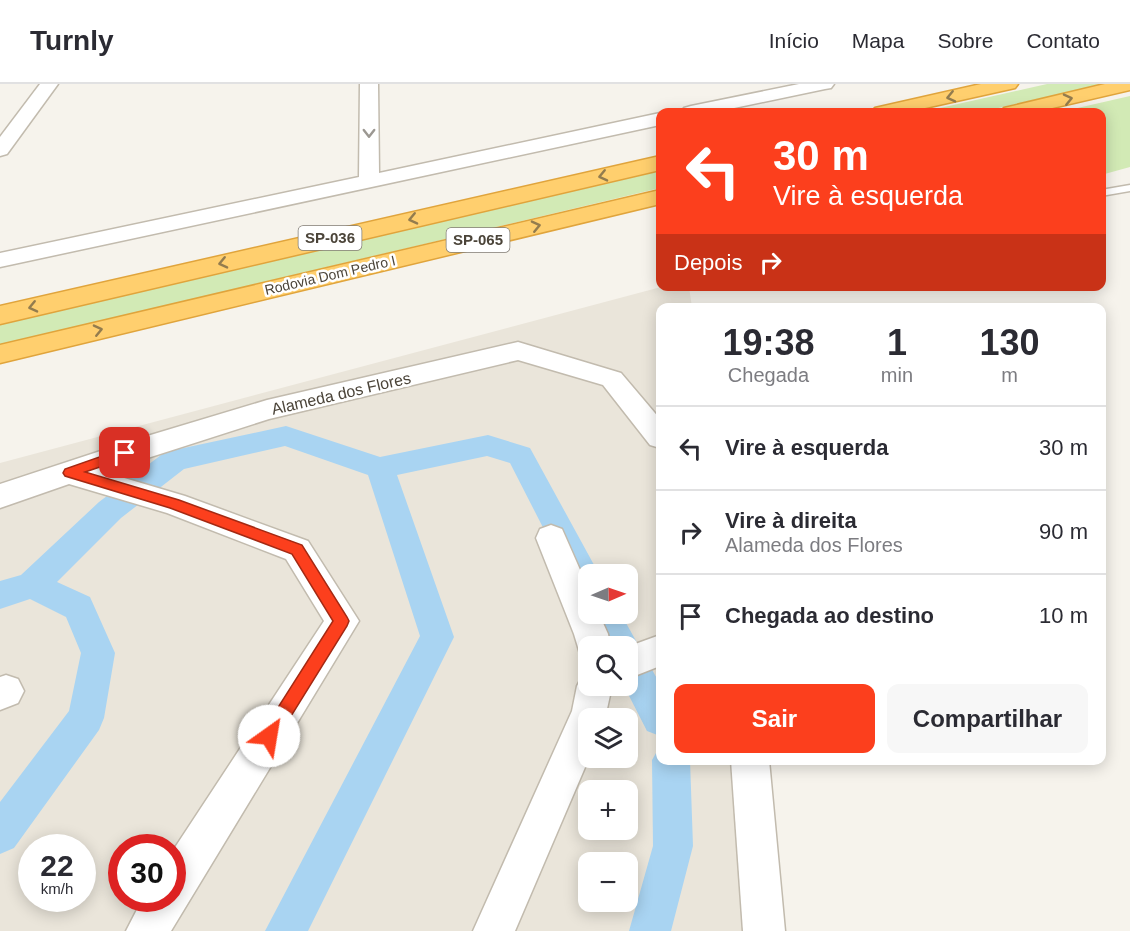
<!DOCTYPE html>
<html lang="pt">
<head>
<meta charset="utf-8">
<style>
  :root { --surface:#fff; --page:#f7f7f7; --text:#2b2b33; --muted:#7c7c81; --line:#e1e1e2; --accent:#fc3f1d }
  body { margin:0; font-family:Arial,sans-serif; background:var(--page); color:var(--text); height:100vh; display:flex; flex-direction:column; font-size:22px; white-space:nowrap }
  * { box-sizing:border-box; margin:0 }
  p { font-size:20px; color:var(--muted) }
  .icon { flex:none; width:33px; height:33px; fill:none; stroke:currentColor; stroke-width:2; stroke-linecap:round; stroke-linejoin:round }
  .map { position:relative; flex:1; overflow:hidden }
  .sheet { position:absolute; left:656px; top:219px; width:450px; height:462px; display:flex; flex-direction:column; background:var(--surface); border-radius:12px; box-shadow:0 3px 15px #0003 }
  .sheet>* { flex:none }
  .hud { position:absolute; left:656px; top:24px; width:450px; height:183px; border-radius:12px; box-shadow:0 3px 15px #0003; background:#fc3f1d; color:#fff; overflow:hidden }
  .needle { width:39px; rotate:88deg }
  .buttons { position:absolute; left:578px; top:480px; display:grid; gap:12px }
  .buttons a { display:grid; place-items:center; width:60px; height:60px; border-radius:12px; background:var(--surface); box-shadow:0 3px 15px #0003; font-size:30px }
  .speed { position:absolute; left:18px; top:750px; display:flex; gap:12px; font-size:30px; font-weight:700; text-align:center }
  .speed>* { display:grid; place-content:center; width:78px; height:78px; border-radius:50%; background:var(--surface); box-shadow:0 3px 15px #0003; line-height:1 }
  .speed small { font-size:15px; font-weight:400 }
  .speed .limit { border:9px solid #d22; background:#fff; color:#111 }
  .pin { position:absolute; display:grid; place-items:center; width:51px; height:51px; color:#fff; margin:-26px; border-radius:12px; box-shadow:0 3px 9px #0006 }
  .me { position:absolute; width:66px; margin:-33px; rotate:32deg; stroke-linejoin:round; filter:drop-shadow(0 0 4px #0008) }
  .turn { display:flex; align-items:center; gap:21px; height:126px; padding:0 18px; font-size:27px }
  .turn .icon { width:78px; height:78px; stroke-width:2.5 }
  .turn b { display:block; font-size:42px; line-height:51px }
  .then { display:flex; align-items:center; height:57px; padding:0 18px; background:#0003; gap:12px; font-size:22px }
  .eta { display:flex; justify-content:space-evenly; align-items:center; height:102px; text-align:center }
  .eta b { font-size:36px; font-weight:700; line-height:42px }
  .cta { display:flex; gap:12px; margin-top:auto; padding:12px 18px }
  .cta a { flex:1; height:69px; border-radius:12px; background:var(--accent); color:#fff; font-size:24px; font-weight:700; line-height:69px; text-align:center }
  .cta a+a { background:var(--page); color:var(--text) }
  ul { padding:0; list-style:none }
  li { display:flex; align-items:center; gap:18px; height:84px; padding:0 18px; border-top:2px solid var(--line) }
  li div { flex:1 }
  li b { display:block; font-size:22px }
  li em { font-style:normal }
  header { display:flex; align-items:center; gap:36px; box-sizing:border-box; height:84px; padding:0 30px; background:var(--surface); border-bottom:2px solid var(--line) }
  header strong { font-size:28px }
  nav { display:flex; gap:33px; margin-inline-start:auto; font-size:21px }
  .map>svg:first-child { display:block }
  .residential { fill:#eae5da; fill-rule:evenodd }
  .green { fill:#d2eab5 }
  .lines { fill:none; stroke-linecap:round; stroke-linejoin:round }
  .canal { fill:#a9d4f2; fill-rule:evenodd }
  .lane-casing { stroke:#c2bbae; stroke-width:3 }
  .street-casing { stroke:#c2bbae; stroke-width:3 }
  .highway-casing { stroke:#e0a43c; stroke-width:3 }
  .lane { fill:#fff; fill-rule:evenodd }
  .street { fill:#fff; fill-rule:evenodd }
  .highway { fill:#ffcf6e; fill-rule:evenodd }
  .oneway { stroke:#937c4e }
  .oneway2 { stroke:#9c9892 }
  .route { fill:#fc3f1d; stroke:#a42913; stroke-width:1.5 }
  .labels { text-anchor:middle; stroke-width:5; stroke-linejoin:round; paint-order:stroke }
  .far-street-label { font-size:14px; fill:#4b4439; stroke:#fff }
  .shield { fill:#fff; stroke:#817c74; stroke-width:1.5 }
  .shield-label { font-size:15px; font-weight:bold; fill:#4b4439 }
  .street-label { font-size:16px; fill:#4b4439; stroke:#fff }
</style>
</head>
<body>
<header>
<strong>Turnly</strong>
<nav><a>Início</a><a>Mapa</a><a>Sobre</a><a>Contato</a></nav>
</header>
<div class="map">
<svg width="1130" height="847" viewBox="0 0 1130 847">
  <rect width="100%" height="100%" fill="#f6f3ec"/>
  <!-- residential -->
  <path class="residential" d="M 661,203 L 689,203 L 692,223 L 660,224 L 660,676 L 759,677 L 779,847 L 0,847 L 0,379 ZM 588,490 L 627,490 L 627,530 L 588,530 ZM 588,562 L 627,562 L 627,602 L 588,602 ZM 588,634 L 627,634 L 627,674 L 588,674 ZM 588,706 L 627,706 L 627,746 L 588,746 ZM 32,764 L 82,764 L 82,814 L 32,814 ZM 122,764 L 172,764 L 172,814 L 122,814 ZM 588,778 L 627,778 L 627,818 L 588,818 Z"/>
  <!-- green -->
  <g class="green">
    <path d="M 1047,0 L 1102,0 L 981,28 L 922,28 Z"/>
    <path d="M 1130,12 L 1130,83 L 1101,91 L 1101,28 L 1060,28 Z"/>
    <path d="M 660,87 L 660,104 L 0,261 L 0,240 Z"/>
  </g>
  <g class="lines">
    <!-- canal -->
    <g class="canal">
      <path d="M 286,342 L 380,373 L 488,351 L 530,364 L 599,490 L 588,490 L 588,514 L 577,510 L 510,379 L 487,372 L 397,391 L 454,553 L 308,847 L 265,847 L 420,552 L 368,391 L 285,362 L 184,385 L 121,434 L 57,498 L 90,513 L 115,569 L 104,634 L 99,646 L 14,764 L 0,770 L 0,718 L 69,627 L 81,569 L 66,533 L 30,515 L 0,525 L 0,497 L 21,491 L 99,418 L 165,368 Z"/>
      <path d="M 588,529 L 621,530 L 660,600 L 660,652 L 647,647 L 624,602 L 627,602 L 627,562 L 604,562 Z"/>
      <path d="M 660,662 L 660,676 L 690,676 L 693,762 L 671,847 L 629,847 L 653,762 L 652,676 Z"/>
    </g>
    <defs>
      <path id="lane" d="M 1130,101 L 1130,107 L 1101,112 L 1101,106 Z"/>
      <g id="street">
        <path d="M 40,0 L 58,0 L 7,70 L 0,72 L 0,53 Z"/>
        <path d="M 360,0 L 378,0 L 379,89 L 660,29 L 660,41 L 0,183 L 0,169 L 359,93 Z"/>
        <path d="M 799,0 L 834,0 L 831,4 L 825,5 L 715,28 L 682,28 L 684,24 L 691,22 Z"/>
        <path d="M 518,258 L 621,289 L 660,335 L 660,364 L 650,361 L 603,301 L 518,276 L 269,335 L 104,388 L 185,412 L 308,457 L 359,537 L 171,847 L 126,847 L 143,814 L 172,814 L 172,768 L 324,537 L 286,475 L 167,429 L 69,400 L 0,424 L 0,400 L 134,356 L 267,316 Z"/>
        <path d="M 551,441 L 562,445 L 588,504 L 588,530 L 599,530 L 608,550 L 610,562 L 588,562 L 588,575 L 581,573 L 574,550 L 536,454 L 540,445 Z"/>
        <path d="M 660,551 L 660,582 L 627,595 L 627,563 Z"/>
        <path d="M 588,588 L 588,602 L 612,602 L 605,634 L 588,634 L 589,674 L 515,847 L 473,847 L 572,627 L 577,602 L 583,591 Z"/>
        <path d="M 6,591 L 18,595 L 24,607 L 18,619 L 0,626 L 0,593 Z"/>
        <path d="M 731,676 L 769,676 L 785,847 L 743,847 Z"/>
      </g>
      <g id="highway">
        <path d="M 981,0 L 1018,0 L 1015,4 L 907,28 L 872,28 L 875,24 Z"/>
        <path d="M 1105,0 L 1130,0 L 1130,6 L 1035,28 L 1001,28 L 1004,24 Z"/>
        <path d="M 660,72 L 660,86 L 0,240 L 0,222 Z"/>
        <path d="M 660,106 L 660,120 L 0,279 L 0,261 Z"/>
      </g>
    </defs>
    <!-- lane casing -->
    <use href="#lane" class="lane-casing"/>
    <!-- street casing -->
    <use href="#street" class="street-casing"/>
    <!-- highway casing -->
    <use href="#highway" class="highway-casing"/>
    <!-- lane -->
    <use href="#lane" class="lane"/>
    <!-- street -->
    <use href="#street" class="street"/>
    <!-- highway -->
    <use href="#highway" class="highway"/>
  </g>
  <!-- one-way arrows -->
  <defs><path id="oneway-chevron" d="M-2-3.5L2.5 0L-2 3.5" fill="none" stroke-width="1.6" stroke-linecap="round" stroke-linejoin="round" transform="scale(1.5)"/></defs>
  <g class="oneway">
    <use href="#oneway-chevron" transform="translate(951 13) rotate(167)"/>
    <use href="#oneway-chevron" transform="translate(1068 15) rotate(-13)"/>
    <use href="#oneway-chevron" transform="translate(603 92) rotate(167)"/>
    <use href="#oneway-chevron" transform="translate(413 135) rotate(167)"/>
    <use href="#oneway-chevron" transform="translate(536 142) rotate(-13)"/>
    <use href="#oneway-chevron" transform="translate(223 179) rotate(167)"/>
    <use href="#oneway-chevron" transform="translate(33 223) rotate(167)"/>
    <use href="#oneway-chevron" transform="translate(98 246) rotate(-13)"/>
  </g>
  <use class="oneway2" href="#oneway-chevron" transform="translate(369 49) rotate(90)"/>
  <!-- route -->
  <path class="route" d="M 125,364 L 132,369 L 130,373 L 85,388 L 179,416 L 302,461 L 347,533 L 349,537 L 347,542 L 275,658 L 269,661 L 263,658 L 261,652 L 263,647 L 333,537 L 292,470 L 170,424 L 65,392 L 63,389 L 65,385 Z"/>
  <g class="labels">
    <!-- far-street labels -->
    <g class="far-street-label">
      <text transform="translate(330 191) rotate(-13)" y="5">Rodovia Dom Pedro I</text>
    </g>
    <!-- shield labels -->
    <g class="shield">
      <rect x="298.5" y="142" width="63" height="24" rx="4.5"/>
      <rect x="446.5" y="144" width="63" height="24" rx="4.5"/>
    </g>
    <g class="shield-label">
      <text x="330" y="159">SP-036</text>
      <text x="478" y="161">SP-065</text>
    </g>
    <!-- street labels -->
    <g class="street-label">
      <text transform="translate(341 309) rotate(-13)" y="6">Alameda dos Flores</text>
    </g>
  </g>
</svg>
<div class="buttons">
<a><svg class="needle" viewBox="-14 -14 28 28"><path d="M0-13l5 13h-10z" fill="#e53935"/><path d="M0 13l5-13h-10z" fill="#7c7c81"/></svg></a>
<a><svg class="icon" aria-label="search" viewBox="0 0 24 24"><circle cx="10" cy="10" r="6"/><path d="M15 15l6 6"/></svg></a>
<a><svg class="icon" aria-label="layers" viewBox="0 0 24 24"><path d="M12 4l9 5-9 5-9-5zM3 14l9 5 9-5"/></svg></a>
<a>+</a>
<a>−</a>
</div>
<div class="speed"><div>22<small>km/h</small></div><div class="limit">30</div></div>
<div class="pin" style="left:125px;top:369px;background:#d93025"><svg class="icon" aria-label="arrive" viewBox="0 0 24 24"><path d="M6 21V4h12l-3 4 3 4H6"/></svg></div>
<svg class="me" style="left:269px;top:652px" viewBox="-20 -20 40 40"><circle r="19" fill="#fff"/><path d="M0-13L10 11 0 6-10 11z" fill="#fc3f1d"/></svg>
<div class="hud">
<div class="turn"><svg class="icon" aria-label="left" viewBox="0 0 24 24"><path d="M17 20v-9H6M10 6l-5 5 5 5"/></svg><div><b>30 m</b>Vire à esquerda</div></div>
<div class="then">Depois<svg class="icon" aria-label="right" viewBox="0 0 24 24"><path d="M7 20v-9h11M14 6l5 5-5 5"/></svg></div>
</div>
<section class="sheet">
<div class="eta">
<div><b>19:38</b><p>Chegada</p></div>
<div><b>1</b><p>min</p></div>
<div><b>130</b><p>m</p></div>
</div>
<ul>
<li><svg class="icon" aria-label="left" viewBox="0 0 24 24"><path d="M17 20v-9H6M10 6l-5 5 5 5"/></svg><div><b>Vire à esquerda</b></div><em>30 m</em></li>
<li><svg class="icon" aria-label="right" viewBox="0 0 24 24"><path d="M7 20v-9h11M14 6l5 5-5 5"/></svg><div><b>Vire à direita</b><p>Alameda dos Flores</p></div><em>90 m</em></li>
<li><svg class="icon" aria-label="arrive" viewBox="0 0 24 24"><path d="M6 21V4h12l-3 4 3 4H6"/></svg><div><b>Chegada ao destino</b></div><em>10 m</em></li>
</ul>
<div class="cta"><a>Sair</a><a>Compartilhar</a></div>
</section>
</div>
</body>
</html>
